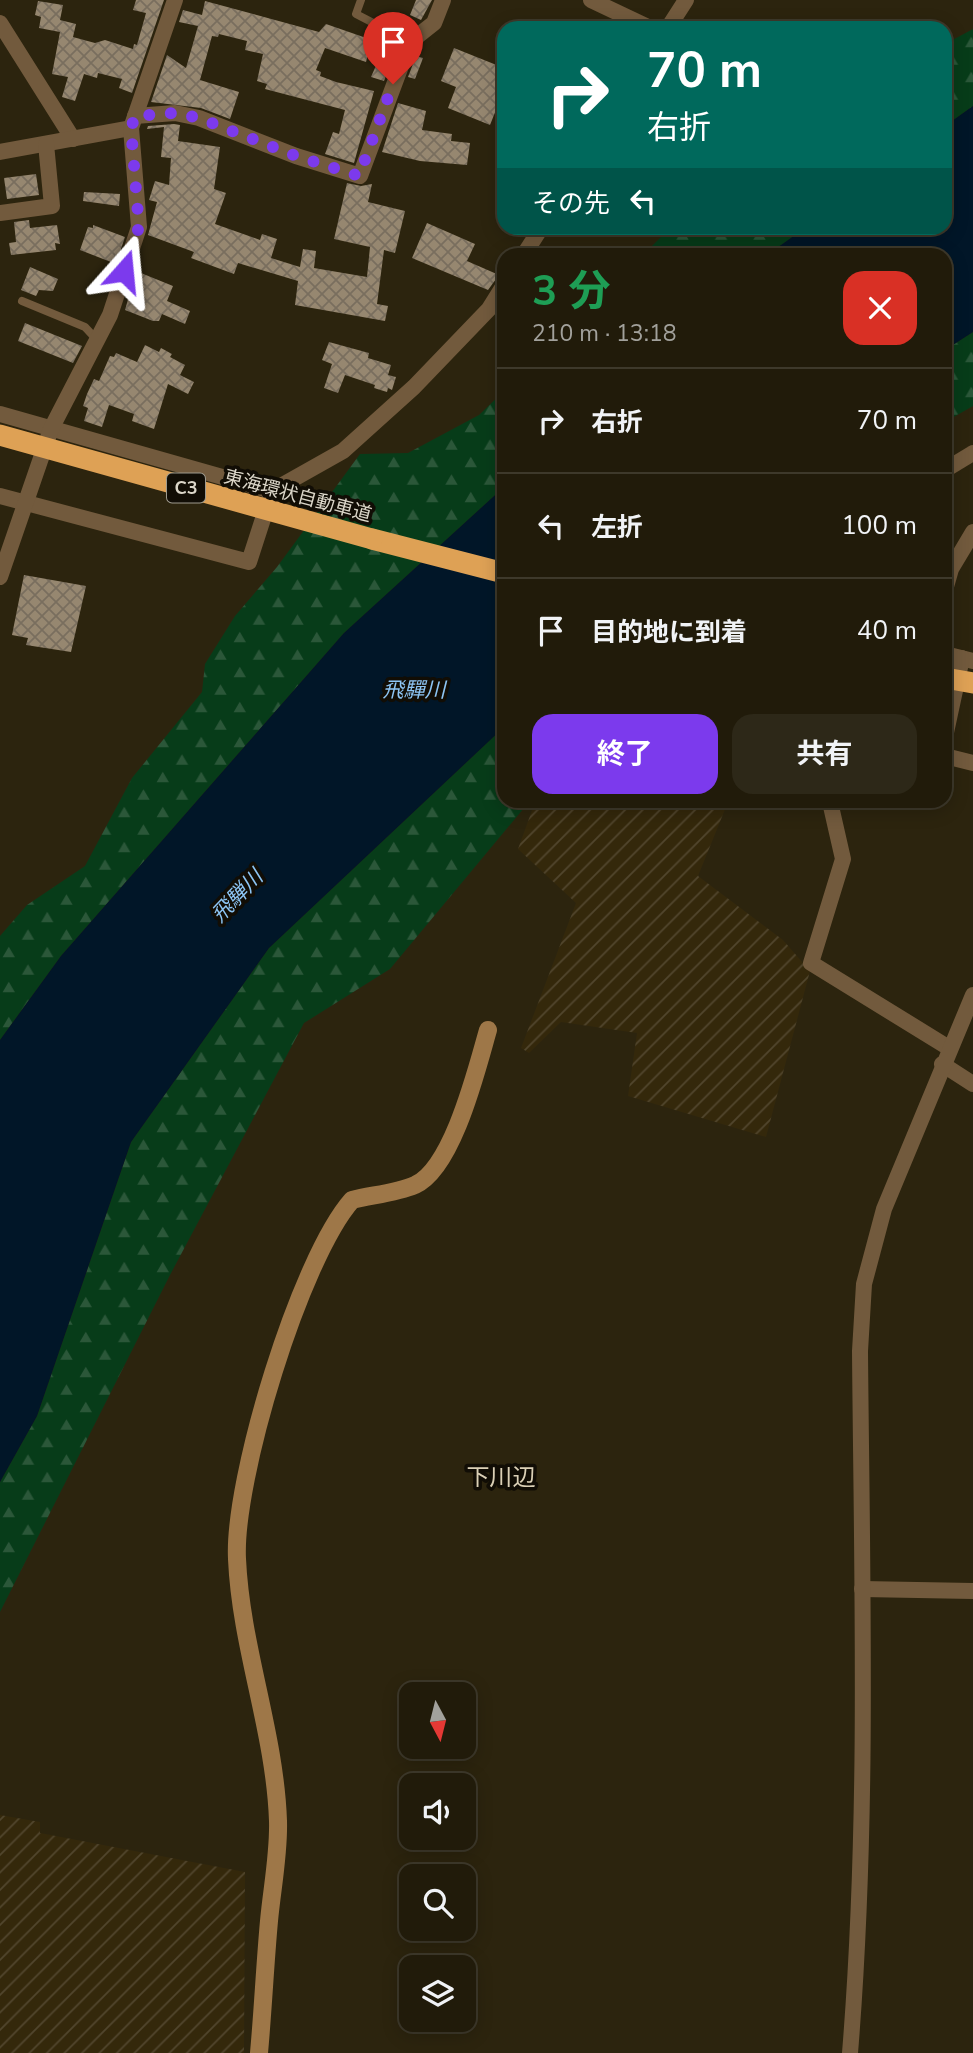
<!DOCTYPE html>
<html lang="ja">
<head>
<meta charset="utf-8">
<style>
  :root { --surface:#211b0a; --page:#2d2818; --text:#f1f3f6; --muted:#a2a19c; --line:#3e392b; --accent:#7c3aed }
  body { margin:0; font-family:"Nunito Sans","Noto Sans JP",sans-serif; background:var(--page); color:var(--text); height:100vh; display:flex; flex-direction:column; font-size:26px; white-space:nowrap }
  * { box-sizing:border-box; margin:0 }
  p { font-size:23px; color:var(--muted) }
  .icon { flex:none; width:38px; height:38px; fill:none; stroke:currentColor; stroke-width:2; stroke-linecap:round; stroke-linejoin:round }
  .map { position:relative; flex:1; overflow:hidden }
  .sheet { position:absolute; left:497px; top:248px; width:455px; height:560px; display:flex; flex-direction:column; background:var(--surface); border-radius:21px; box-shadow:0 4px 18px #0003,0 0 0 2px var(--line) }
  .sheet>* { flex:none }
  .banner { position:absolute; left:497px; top:21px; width:455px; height:214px; border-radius:21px; box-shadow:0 4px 18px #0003,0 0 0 2px var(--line); background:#00695c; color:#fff; overflow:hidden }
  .needle { width:46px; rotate:173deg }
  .tools { position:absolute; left:399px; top:1682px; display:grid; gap:14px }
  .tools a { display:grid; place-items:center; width:77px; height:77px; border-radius:14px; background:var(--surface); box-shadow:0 4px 18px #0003,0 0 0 2px var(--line); font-size:35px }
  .pin { position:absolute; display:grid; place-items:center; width:60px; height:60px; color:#fff; margin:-72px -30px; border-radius:50% 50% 50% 0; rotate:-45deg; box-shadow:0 0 7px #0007 }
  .pin .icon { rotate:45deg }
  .me { position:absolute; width:77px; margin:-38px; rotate:18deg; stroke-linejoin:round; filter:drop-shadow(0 0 5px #0008) }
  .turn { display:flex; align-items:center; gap:24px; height:147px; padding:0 35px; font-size:32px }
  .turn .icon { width:91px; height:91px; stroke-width:2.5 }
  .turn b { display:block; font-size:49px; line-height:60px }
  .then { display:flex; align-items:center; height:66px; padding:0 35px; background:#0003; gap:14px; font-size:26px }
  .round { display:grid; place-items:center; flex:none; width:74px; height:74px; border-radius:21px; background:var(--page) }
  .headline { display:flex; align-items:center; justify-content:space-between; height:119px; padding:0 35px }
  h1 { font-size:42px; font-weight:700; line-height:52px; color:#1e9e55 }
  .button { display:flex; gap:14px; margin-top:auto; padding:14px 35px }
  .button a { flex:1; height:80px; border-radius:21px; background:var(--accent); color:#fff; font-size:28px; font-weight:700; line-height:80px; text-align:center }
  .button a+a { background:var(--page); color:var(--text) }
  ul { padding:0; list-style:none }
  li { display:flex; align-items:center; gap:21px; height:105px; padding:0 35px; border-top:2px solid var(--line) }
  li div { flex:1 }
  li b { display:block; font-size:26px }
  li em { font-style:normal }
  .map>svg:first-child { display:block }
  .industrial { fill:url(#industrial-furrows) }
  .forest { fill:url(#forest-firs) }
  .water { fill:#011628 }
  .building { fill:url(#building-cross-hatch) }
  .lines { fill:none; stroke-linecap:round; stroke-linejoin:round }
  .lane { stroke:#725a3d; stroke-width:8 }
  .street { stroke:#725a3d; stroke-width:16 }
  .secondary { stroke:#9e7748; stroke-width:18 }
  .highway { stroke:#dea155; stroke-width:21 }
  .highway-bridge { stroke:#dea155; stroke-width:21 }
  .route { stroke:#7c3aed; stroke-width:12; stroke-dasharray:0 21.6 }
  .labels { text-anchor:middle; stroke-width:7; stroke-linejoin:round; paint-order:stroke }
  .shield { fill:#110d05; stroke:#9e9a8e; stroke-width:2 }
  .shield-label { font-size:18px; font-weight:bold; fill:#dbd6c9 }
  .street-label { font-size:19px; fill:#dbd6c9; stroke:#110d05 }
  .water-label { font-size:21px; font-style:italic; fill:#8dc5f4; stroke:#110d05 }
  .quarter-label { font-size:23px; fill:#dbd0b6; stroke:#110d05 }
</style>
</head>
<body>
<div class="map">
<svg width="973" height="2053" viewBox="0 0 973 2053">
  <defs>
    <pattern id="industrial-furrows" width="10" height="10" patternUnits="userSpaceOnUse" patternTransform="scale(1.75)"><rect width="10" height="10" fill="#34280b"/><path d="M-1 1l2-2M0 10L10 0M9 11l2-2" fill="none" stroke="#51462d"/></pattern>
    <pattern id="forest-firs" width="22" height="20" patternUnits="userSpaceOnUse" patternTransform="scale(1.75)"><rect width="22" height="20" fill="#073c19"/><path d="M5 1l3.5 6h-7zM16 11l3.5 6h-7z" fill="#2b5739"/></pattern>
    <pattern id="building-cross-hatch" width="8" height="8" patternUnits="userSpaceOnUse" patternTransform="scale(1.75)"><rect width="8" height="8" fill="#968770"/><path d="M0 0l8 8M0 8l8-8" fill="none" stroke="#796e5e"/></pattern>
  </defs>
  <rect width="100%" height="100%" fill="#2c240e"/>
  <!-- industrial -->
  <g class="industrial">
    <path d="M 535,802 L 728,802 L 698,876 L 783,940 L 810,971 L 766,1137 L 628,1096 L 637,1033 L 561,1022 L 529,1053 L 521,1048 L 576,903 L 518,849 Z"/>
    <path d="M 0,1815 L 40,1822 L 40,1833 L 245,1872 L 244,2053 L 0,2053 Z"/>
  </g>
  <!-- forest -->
  <g class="forest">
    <path d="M 973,29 L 973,106 L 945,126 L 945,44 Z"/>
    <path d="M 670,228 L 805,228 L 767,255 L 643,255 Z"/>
    <path d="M 973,332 L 973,406 L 945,422 L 945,350 Z"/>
    <path d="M 504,391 L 504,487 L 344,633 L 61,956 L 0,1040 L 0,936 L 27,905 L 85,866 L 132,778 L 202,692 L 205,664 L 235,616 L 277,567 L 360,454 L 408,453 L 479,415 Z"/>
    <path d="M 504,727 L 504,802 L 529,802 L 390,969 L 304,1023 L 170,1275 L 0,1612 L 0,1482 L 37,1416 L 131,1142 L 269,948 Z"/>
  </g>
  <!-- water -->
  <g class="water">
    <path d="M 973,106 L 973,332 L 945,350 L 945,256 L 767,255 L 805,228 L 945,228 L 945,126 Z"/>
    <path d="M 504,487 L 504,727 L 269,948 L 131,1142 L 37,1416 L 0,1482 L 0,1040 L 61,956 L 344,633 Z"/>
  </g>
  <!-- building -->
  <g class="building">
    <path d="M 136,0 L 164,0 L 132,93 L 119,88 L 122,79 L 98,73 L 97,78 L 84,74 L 75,101 L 62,97 L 68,77 L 52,74 L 60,32 L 39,28 L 41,17 L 35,15 L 38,1 L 63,5 L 60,20 L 76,24 L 73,37 L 95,43 L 105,40 L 133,49 L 134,44 L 137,45 L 146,13 L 133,10 Z"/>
    <path d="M 416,0 L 432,0 L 421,20 L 410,15 Z"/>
    <path d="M 205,1 L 319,32 L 326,24 L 372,40 L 366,62 L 325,48 L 316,70 L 321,72 L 320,76 L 336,82 L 374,91 L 354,163 L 325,154 L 333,132 L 339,134 L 345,110 L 265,89 L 267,84 L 257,81 L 263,54 L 245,50 L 247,41 L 219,34 L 218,37 L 212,36 L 200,80 L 239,92 L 230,119 L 201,108 L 151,102 L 167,55 L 186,68 L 198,26 L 179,22 L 183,10 L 202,15 Z"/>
    <path d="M 385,45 L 396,49 L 384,81 L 371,77 Z"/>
    <path d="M 454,48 L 504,68 L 504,90 L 490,125 L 448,108 L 456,87 L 441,81 Z"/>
    <path d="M 416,56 L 423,58 L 415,79 L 408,77 Z"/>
    <path d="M 398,103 L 426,111 L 422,130 L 452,134 L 451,141 L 470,143 L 467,165 L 420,161 L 382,152 Z"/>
    <path d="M 174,124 L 180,125 L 178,141 L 220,147 L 214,189 L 226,193 L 215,224 L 260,240 L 262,234 L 277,239 L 271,258 L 300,267 L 303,249 L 316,251 L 314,268 L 367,277 L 370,247 L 334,239 L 347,183 L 361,186 L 372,184 L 368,202 L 405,211 L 395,253 L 384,250 L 377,304 L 388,306 L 385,321 L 295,305 L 298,281 L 238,263 L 234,274 L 191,258 L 194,252 L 148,235 L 157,202 L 149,200 L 155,181 L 169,185 L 171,158 L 161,157 L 164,127 L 147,129 L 148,126 Z"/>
    <path d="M 36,174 L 39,195 L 7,199 L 4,178 Z"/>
    <path d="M 84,192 L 120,194 L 119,206 L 83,201 Z"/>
    <path d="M 29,220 L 30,228 L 57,225 L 60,244 L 55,243 L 56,250 L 11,255 L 9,243 L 16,242 L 14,222 Z"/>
    <path d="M 427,223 L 475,244 L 467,261 L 499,275 L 488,290 L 412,258 Z"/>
    <path d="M 93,225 L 125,237 L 116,264 L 80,250 L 88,227 L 93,228 Z"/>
    <path d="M 30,267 L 58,279 L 53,291 L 39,290 L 36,296 L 21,290 Z"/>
    <path d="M 136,271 L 173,286 L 167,301 L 190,311 L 185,324 L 162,314 L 159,321 L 153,321 L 125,310 Z"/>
    <path d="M 25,323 L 82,346 L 73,363 L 18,341 Z"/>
    <path d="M 329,342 L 369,353 L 368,358 L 391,365 L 388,375 L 396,377 L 392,390 L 388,388 L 387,392 L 374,388 L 375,385 L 345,375 L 338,393 L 324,388 L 332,364 L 322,360 Z"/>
    <path d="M 145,345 L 159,352 L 161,348 L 172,354 L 170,357 L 185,365 L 180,375 L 194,382 L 188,394 L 168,384 L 154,429 L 132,421 L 134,414 L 109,405 L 102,427 L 84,421 L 88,408 L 83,406 L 87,394 L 94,379 L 99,381 L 110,356 L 114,357 L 116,353 L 137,362 Z"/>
    <path d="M 24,575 L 86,586 L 71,652 L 26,645 L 28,638 L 12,635 Z"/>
  </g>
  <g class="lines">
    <!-- lane -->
    <g class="lane">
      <path d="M 361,0 L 356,14 L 410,42"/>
      <path d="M 22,301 L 85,327 L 97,340"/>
    </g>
    <!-- street -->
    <g class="street">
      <path d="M 591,0 L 650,28"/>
      <path d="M 0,23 L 73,139"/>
      <path d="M 668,28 L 686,0"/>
      <path d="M 135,116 L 175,113 L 199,118 L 296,156 L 360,176 L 410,42 L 434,23 L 443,0"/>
      <path d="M 0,152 L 131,128"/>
      <path d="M 0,213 L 52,206 L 46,144"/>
      <path d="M 523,256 L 541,228"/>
      <path d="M 0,414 L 272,491 L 249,562 L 0,496"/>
      <path d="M 945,470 L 973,453"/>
      <path d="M 272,491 L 343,451 L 414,387 L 489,309 L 504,285"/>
      <path d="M 0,577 L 51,429 L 110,315 L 139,227 L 131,128 L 175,0"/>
      <path d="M 945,590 L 951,569 L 973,532"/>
      <path d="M 945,654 L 973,661"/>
      <path d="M 945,737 L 962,658"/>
      <path d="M 945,756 L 973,763"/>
      <path d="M 830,802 L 843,859 L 811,963 L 949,1048"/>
      <path d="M 942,1064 L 973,1084"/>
      <path d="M 862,1589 L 973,1591"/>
      <path d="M 850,2053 C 869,1820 862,1585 860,1351 L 864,1284 L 884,1209 L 973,995"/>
    </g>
    <!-- secondary -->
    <path class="secondary" d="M 259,2053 C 263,2009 265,1965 269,1921 C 272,1888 279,1854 278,1821 C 275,1732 241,1648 237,1559 C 233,1480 300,1259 352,1200 C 372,1195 396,1193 415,1185 C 453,1168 477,1068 488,1030"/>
    <!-- highway -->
    <path class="highway" d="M 372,539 L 504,573"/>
    <!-- highway-bridge -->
    <g class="highway-bridge">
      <path d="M 0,435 L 372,539"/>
      <path d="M 945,678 L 973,683"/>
    </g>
  </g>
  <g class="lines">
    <!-- route -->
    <path class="route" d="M 124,271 L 139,227 L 131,128 L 135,116 L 175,113 L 199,118 L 296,156 L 359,176 L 393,84"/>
  </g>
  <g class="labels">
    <!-- shield labels -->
    <rect class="shield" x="167" y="473.5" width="38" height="29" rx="5"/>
    <g class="shield-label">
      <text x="186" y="494">C3</text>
    </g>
    <!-- street labels -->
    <g class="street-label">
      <text transform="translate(298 495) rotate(15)" y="7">東海環状自動車道</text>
    </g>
    <!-- water labels -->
    <g class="water-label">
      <text x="414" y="697">飛驒川</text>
      <text transform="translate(237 896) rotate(-46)" y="7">飛騨川</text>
    </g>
    <!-- quarter labels -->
    <g class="quarter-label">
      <text x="501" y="1485">下川辺</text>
    </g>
  </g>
</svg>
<div class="tools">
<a><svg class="needle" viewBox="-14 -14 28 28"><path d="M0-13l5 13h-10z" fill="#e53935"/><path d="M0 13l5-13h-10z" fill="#a2a19c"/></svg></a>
<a><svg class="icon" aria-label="sound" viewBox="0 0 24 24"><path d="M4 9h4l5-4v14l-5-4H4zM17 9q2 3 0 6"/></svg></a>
<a><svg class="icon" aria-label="search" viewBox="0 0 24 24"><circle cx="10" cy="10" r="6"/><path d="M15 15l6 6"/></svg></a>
<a><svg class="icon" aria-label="layers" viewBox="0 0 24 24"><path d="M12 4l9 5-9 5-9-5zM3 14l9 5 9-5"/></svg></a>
</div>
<div class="pin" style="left:393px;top:84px;background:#d93025"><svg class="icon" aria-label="arrive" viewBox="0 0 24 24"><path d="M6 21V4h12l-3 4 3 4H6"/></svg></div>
<svg class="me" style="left:124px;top:271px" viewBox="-20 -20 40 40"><path d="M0-17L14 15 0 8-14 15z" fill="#7c3aed" stroke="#fff" stroke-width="4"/></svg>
<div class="banner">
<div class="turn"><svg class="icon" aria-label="right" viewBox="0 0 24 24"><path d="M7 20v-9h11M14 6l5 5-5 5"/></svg><div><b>70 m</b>右折</div></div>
<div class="then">その先<svg class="icon" aria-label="left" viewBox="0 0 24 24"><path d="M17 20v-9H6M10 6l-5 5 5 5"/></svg></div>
</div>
<section class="sheet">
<div class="headline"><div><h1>3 分</h1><p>210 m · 13:18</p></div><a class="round" style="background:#d93025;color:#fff"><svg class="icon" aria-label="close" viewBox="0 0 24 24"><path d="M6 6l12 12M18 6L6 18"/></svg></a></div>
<ul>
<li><svg class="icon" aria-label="right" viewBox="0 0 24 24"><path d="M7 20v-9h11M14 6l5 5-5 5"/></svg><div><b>右折</b></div><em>70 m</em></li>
<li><svg class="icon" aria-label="left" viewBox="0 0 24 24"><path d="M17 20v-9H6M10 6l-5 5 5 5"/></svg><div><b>左折</b></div><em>100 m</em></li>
<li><svg class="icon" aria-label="arrive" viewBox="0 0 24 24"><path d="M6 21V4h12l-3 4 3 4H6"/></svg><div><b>目的地に到着</b></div><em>40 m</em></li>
</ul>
<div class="button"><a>終了</a><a>共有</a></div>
</section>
</div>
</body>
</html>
